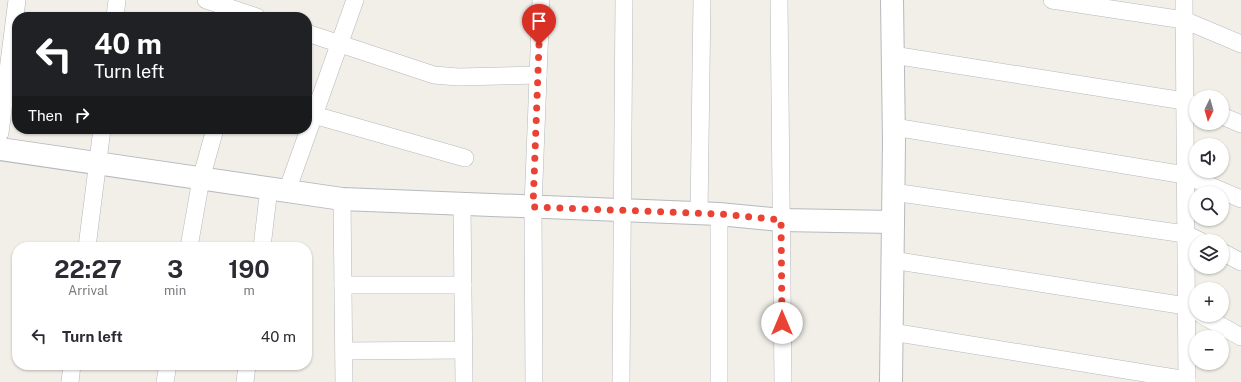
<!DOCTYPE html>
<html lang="en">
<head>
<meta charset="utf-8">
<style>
  :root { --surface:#fff; --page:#f2f2f3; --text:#2b2b33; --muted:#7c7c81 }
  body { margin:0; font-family:"Public Sans",sans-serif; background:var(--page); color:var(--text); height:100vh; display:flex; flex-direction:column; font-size:15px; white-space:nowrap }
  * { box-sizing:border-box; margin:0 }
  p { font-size:13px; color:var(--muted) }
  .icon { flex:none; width:22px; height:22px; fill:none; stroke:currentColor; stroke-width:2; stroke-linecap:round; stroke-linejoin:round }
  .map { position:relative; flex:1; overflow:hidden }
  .drawer { position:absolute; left:12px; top:242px; width:300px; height:128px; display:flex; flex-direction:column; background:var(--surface); border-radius:16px; box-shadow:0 1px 3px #0004 }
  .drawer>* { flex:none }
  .top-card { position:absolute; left:12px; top:12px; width:300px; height:122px; border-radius:16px; box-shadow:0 1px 3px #0004; background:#202124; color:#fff; overflow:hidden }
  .needle { width:26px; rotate:185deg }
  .controls { position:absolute; left:1189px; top:90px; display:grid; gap:8px }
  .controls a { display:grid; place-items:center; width:40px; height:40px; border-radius:50%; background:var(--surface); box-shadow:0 1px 3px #0004; font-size:20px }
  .pin { position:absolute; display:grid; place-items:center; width:34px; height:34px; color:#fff; margin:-41px -17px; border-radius:50% 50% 50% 0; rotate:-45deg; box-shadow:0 0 4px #0007 }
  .pin .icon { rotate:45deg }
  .me { position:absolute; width:44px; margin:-22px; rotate:0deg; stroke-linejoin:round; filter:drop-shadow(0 0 3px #0008) }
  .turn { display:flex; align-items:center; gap:14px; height:84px; padding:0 16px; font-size:18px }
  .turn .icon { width:52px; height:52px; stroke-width:2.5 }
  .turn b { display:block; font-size:28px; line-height:34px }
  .then { display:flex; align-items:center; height:38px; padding:0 16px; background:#0003; gap:8px; font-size:15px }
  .eta { display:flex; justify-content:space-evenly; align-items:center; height:68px; text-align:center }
  .eta b { font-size:24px; font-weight:700; line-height:28px }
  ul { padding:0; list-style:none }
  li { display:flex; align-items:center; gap:12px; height:52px; padding:0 16px }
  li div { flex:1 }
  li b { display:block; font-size:15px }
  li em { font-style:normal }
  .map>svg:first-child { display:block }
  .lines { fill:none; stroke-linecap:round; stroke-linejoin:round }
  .street-casing { stroke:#b5b8bc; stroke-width:18 }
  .secondary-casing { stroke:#b6babf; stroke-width:24 }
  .street { stroke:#fff; stroke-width:17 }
  .secondary { stroke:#fff; stroke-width:22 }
  .route { stroke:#ea4335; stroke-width:7; stroke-dasharray:0 12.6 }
</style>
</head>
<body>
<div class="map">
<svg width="1241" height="382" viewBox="0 0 1241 382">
  <rect width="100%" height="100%" fill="#f1efe8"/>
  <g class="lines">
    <defs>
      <g id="street">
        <path d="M 206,0 L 257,17"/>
        <path d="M 779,0 L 783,382"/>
        <path d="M 1052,0 L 1184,20 L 1241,44"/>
        <path d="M 1184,0 L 1187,382"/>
        <path d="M 115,17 L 117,0"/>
        <path d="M 307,33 L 434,75 L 458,77 L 538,75"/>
        <path d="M 893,55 L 1184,101 L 1194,105"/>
        <path d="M 314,115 L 465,158"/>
        <path d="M 1222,116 L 1241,124"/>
        <path d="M 894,127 L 1185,175 L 1241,199"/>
        <path d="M 0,133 L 17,0"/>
        <path d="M 287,191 L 355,0"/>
        <path d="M 893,192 L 1185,234 L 1200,241"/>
        <path d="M 342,199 L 344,382"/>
        <path d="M 462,204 L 464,382"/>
        <path d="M 699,214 L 702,0"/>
        <path d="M 87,247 L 102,129"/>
        <path d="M 189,247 L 201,179 L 215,129"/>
        <path d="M 262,247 L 269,188"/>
        <path d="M 1222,252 L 1241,262"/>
        <path d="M 892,260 L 1186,306 L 1195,311"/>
        <path d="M 343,285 L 463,285"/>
        <path d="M 1202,315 L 1241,337"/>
        <path d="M 892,332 L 1187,380"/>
        <path d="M 344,351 L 463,350"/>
        <path d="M 70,382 L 72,365"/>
        <path d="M 165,382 L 168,365"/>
        <path d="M 245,382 L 247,365"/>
        <path d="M 534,382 L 533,207 L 541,0"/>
        <path d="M 621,382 L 624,0"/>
        <path d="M 719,382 L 719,214"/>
      </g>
      <g id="secondary">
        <path d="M 0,149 L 342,199 L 719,214 L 781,220 L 893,222"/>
        <path d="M 891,382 L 894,142 L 892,0"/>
      </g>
    </defs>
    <!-- street casing -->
    <use href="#street" class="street-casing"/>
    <!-- secondary casing -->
    <use href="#secondary" class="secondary-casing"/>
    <!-- street -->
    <use href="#street" class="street"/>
    <!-- secondary -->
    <use href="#secondary" class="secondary"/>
  </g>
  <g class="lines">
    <!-- route -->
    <path class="route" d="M 539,45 L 533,207 L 720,214 L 781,220 L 782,323"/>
  </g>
</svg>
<div class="controls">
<a><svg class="needle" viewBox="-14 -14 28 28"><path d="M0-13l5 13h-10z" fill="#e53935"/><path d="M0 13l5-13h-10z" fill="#7c7c81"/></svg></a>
<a><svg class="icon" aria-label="sound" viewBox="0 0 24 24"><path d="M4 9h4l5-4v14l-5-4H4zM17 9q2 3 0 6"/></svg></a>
<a><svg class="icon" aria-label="search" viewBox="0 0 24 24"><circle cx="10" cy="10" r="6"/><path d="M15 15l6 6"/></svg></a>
<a><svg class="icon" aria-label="layers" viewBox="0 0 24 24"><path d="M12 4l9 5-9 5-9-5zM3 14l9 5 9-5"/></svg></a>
<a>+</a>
<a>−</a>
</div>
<div class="pin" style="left:539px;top:45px;background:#d93025"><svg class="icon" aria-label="arrive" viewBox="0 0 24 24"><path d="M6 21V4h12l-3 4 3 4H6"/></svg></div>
<svg class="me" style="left:782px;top:323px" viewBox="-20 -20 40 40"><circle r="19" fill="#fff"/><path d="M0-13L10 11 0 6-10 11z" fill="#ea4335"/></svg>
<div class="top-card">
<div class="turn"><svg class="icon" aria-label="left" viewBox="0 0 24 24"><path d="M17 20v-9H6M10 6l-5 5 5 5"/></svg><div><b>40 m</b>Turn left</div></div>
<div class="then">Then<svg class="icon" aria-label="right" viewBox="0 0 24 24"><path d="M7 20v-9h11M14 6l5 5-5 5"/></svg></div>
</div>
<section class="drawer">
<div class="eta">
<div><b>22:27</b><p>Arrival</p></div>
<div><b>3</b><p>min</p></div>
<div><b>190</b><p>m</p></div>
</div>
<ul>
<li><svg class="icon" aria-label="left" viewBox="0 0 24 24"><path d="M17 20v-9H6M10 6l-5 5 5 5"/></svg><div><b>Turn left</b></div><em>40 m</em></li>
</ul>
</section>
</div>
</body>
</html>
